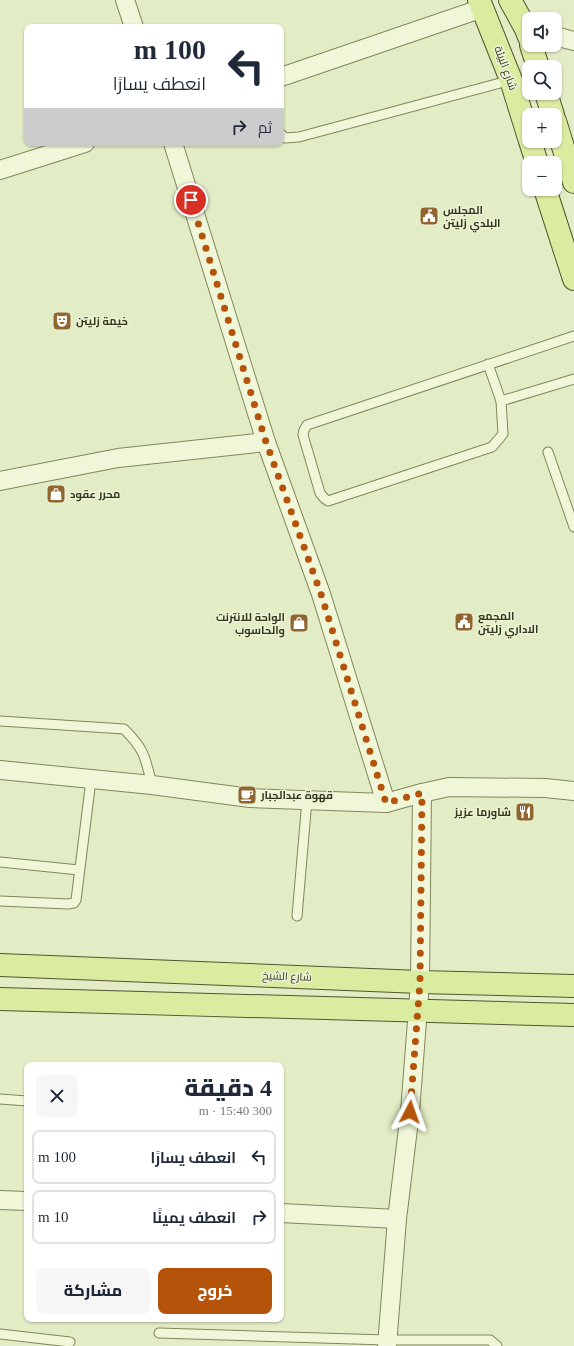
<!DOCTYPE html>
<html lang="ar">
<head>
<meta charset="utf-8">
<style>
  :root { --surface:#fff; --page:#f6f6f7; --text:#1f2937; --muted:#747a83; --line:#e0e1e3; --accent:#b45309 }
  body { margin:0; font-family:"Times New Roman",Cairo,serif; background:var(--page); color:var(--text); direction:rtl; height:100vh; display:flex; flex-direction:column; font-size:15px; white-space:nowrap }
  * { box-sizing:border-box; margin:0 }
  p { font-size:13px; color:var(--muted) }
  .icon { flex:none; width:22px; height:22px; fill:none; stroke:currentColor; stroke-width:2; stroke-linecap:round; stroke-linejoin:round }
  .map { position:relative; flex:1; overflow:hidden; direction:ltr }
  .sheet { position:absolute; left:24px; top:1062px; width:260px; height:260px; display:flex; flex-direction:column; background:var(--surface); border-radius:8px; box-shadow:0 1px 3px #0004; direction:rtl }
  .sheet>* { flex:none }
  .top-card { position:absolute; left:24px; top:24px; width:260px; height:122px; border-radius:8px; box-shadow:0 1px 3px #0004; direction:rtl; background:#fff; color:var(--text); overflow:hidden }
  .controls { position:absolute; left:522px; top:12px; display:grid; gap:8px }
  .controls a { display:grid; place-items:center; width:40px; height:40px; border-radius:8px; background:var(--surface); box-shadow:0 1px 3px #0004; font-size:20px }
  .pin { position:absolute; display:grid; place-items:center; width:34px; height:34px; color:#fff; margin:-17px; border:2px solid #fff; border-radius:50%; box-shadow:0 1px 4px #0007 }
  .me { position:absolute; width:44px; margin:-22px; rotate:4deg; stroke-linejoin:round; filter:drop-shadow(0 0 3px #0008) }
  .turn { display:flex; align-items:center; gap:14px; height:84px; padding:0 12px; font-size:18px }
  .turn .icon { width:52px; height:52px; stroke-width:2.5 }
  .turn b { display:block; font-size:28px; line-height:34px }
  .then { display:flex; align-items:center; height:38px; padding:0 12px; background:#0003; gap:8px; font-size:15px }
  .round { display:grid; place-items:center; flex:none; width:42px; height:42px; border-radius:8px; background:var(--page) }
  .head { display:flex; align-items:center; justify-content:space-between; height:68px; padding:0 12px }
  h1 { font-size:24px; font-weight:800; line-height:30px }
  .primary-button { display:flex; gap:8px; margin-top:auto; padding:8px 12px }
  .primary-button a { flex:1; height:46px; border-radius:8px; background:var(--accent); color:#fff; font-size:16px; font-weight:800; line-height:46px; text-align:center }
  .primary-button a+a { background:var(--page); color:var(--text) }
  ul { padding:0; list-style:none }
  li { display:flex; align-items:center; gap:12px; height:54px; margin:0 8px 6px; padding:0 4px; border:2px solid var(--line); border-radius:8px }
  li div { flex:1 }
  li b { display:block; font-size:15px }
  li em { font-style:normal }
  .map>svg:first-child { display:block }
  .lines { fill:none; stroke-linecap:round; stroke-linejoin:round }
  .lane-casing { stroke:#82865c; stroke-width:11 }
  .street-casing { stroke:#82865c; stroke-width:20 }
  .primary-casing { stroke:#535430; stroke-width:24 }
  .lane { stroke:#eff7d8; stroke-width:9 }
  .street { stroke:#eff7d8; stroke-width:18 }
  .primary { stroke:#daeca0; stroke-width:22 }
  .route { stroke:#b45309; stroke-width:7; stroke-dasharray:0 12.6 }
  .labels { text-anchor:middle; stroke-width:3; stroke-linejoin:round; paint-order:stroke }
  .street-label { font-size:11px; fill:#36371f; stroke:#ebf3d4 }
  .poi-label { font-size:11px; font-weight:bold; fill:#36371f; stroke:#ebf3d4; text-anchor:start }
</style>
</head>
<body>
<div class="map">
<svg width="574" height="1346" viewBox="0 0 574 1346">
  <rect width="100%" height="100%" fill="#e2ecc5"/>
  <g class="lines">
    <defs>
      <g id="lane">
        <path d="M 281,134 L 285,138 L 299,137 L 511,80"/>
        <path d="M 488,364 L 501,401 L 503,434 L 492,447 L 328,501 L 324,498 L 320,493 L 303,435 L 304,430 L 307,425 L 574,336"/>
        <path d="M 501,401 L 574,379"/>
        <path d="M 548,452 L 574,527"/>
        <path d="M 0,721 L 124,729 C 145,750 145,757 152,785"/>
        <path d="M 0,862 L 79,870"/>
        <path d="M 0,901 L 68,904 L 74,903 L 76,900 L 91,780"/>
        <path d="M 297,916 L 307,800"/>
        <path d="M 0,1099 L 27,1101"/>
        <path d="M 159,1333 L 387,1340 L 490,1340 L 497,1346"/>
        <path d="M 0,1334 L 70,1342"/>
      </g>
      <g id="street">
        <path d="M 125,0 L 134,27"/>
        <path d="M 555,36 L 574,41"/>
        <path d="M 281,77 L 483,8"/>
        <path d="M 173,143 L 266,442 L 321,594 L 386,803"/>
        <path d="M 0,170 L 85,143"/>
        <path d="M 0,481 L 118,458 L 266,442"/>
        <path d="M 0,770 L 152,785 L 250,798 L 386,803 L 422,793 L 449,787 L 545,788 L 574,791"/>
        <path d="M 0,1200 L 27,1201"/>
        <path d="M 281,1213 L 397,1219"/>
        <path d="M 387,1346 L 397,1219 L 410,1112 L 420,982 L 422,793"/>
      </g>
      <g id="primary">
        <path d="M 479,0 L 511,80 L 529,138"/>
        <path d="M 510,0 L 526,29 L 529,37"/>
        <path d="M 531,45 L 538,67"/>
        <path d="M 546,93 L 553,115"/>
        <path d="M 555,121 L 574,182"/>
        <path d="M 530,141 L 537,163"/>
        <path d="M 545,189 L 574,279"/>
        <path d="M 0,965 L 420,982 L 574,986"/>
        <path d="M 0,999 L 574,1015"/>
      </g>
    </defs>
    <!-- lane casing -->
    <use href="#lane" class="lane-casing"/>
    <!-- street casing -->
    <use href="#street" class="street-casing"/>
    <!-- primary casing -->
    <use href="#primary" class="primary-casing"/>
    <!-- lane -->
    <use href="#lane" class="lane"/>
    <!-- street -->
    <use href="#street" class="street"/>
    <!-- primary -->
    <use href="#primary" class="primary"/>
  </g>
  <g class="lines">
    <!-- route -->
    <path class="route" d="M 191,200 L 266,442 L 321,594 L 386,803 L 422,793 L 420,982 L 410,1112"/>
  </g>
  <!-- icons -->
  <defs>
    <symbol id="civic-square" viewBox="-11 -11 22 22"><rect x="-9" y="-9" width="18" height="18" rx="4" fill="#916530" stroke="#ebf3d4"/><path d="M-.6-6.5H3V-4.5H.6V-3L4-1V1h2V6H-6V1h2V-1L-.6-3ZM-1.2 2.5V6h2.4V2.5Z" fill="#fff"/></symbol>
    <symbol id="theatre-square" viewBox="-11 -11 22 22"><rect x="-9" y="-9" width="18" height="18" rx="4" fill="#916530" stroke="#ebf3d4"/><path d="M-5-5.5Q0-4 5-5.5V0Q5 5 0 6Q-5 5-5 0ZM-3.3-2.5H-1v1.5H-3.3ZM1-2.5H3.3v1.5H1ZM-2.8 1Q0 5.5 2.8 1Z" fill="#fff"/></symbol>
    <symbol id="shop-square" viewBox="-11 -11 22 22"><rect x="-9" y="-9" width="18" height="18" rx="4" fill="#916530" stroke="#ebf3d4"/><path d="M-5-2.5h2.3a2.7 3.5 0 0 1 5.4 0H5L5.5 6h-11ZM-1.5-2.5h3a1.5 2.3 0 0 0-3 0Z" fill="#fff"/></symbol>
    <symbol id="cafe-square" viewBox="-11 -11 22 22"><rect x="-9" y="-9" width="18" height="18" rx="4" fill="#916530" stroke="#ebf3d4"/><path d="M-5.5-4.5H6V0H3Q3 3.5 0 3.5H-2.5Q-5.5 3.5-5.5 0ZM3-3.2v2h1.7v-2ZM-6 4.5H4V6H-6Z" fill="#fff"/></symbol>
    <symbol id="restaurant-square" viewBox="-11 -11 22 22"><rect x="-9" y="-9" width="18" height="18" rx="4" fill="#916530" stroke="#ebf3d4"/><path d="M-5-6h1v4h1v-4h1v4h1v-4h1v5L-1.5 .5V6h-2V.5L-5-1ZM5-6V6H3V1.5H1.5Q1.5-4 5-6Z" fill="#fff"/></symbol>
  </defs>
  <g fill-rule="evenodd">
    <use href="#civic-square" x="418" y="205" width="22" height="22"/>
    <use href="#theatre-square" x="51" y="310" width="22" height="22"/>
    <use href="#shop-square" x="45" y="483" width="22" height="22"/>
    <use href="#civic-square" x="453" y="611" width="22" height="22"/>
    <use href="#shop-square" x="288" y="612" width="22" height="22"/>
    <use href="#cafe-square" x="236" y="784" width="22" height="22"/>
    <use href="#restaurant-square" x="514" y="801" width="22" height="22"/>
  </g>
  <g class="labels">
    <!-- street labels -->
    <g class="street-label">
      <text transform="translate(506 68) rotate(70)" y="4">شارع البيئة</text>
      <text transform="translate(287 976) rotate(2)" y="4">شارع الشيخ</text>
    </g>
    <!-- poi labels -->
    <g class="poi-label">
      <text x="443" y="214">المجلس<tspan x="443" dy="13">البلدي زليتن</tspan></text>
      <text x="76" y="325">خيمة زليتن</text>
      <text x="70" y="498">محرر عقود</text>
      <text x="478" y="620">المجمع<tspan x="478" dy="13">الاداري زليتن</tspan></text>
      <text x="285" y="621" text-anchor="end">الواحة للانترنت<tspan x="285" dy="13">والحاسوب</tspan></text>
      <text x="261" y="799">قهوة عبدالجبار</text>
      <text x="511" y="816" text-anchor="end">شاورما عزيز</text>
    </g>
  </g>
</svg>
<div class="controls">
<a><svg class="icon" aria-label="sound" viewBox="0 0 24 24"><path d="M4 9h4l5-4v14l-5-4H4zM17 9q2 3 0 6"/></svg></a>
<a><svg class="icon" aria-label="search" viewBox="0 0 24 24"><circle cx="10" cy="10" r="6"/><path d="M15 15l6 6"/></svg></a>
<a>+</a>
<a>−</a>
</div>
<div class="pin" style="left:191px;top:200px;background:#d93025"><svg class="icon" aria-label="arrive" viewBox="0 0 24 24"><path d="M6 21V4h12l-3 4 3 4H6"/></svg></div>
<svg class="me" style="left:410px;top:1112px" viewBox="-20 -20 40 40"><path d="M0-17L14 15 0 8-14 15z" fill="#b45309" stroke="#fff" stroke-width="4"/></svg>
<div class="top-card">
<div class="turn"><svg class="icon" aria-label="left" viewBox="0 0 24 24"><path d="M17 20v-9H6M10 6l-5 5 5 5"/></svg><div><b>100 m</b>انعطف يسارًا</div></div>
<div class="then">ثم<svg class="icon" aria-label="right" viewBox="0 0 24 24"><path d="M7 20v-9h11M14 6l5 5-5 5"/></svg></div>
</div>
<section class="sheet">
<div class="head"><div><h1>4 دقيقة</h1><p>300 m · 15:40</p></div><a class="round"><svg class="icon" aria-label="close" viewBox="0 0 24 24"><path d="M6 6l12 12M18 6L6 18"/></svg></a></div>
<ul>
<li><svg class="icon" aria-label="left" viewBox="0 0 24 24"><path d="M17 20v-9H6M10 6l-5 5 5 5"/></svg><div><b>انعطف يسارًا</b></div><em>100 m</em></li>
<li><svg class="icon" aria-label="right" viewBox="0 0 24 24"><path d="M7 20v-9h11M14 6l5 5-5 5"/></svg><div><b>انعطف يمينًا</b></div><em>10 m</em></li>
</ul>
<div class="primary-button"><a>خروج</a><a>مشاركة</a></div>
</section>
</div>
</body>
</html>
